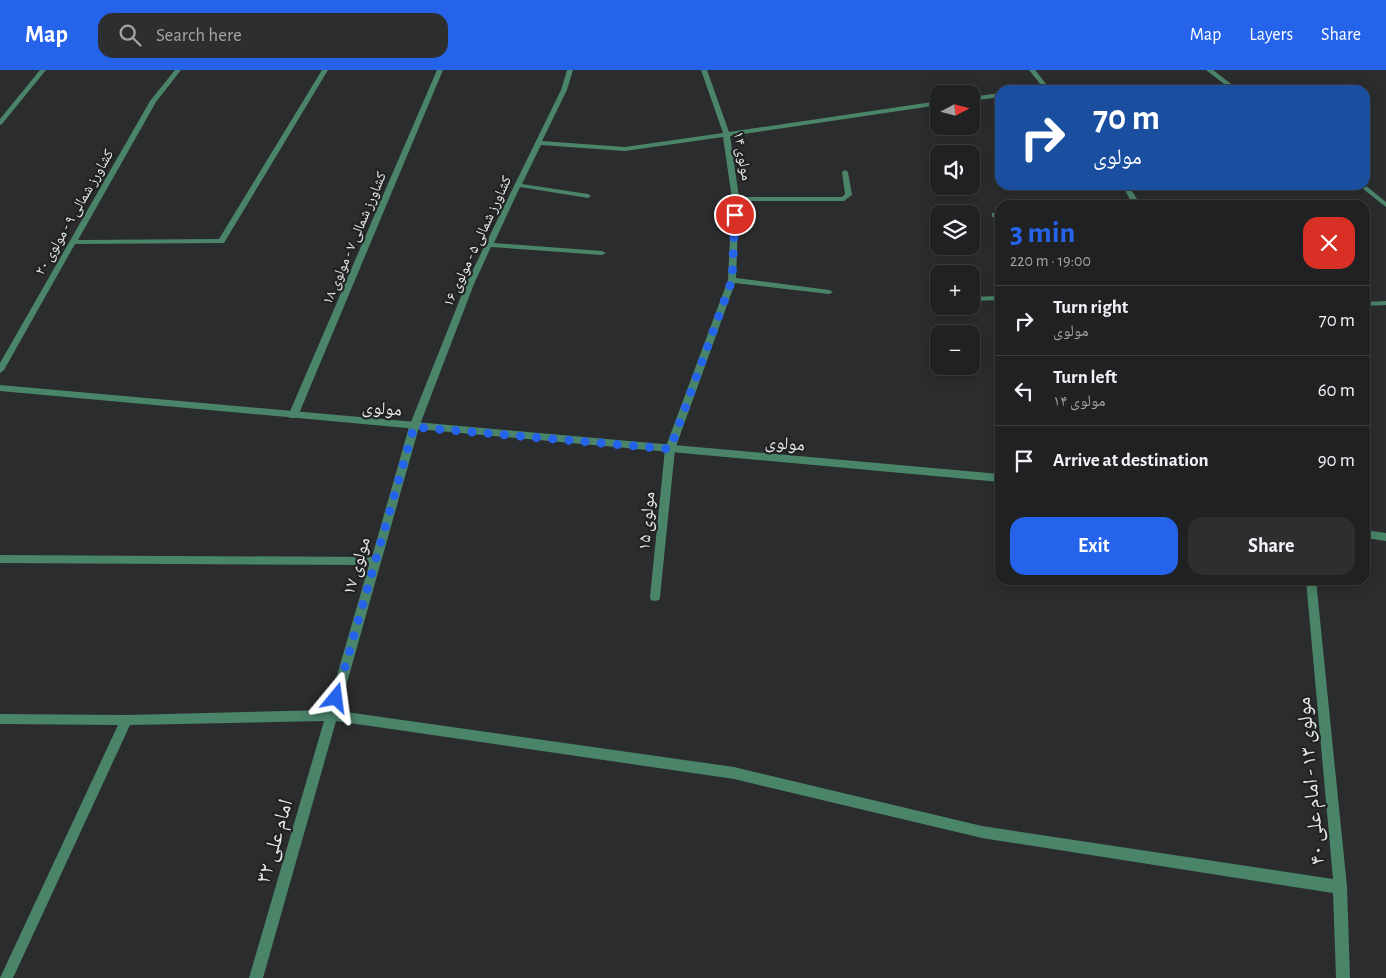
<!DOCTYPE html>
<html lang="en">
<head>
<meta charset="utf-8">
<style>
  :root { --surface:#202122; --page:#2d2e2f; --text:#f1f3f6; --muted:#a2a3a5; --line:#3d3e40; --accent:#2563eb }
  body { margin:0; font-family:"Alegreya Sans","Noto Naskh Arabic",sans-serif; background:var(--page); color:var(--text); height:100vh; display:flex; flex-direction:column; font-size:19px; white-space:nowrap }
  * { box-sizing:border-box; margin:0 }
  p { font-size:16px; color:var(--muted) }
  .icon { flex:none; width:28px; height:28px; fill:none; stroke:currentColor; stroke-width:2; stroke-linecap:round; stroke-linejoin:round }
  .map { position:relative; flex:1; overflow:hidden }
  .drawer { position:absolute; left:995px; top:130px; width:375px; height:385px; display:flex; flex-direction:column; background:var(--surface); border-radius:15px; box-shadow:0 2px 12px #0003,0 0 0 1px var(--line) }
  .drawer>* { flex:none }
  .top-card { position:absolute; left:995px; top:15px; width:375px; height:105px; border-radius:15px; box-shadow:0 2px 12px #0003,0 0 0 1px var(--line); background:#1a4fa0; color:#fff; overflow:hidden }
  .needle { width:32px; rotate:83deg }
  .controls { position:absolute; left:930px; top:15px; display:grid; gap:10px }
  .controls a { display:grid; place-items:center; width:50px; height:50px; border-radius:10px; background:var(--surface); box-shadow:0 2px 12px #0003,0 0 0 1px var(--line); font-size:25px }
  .pin { position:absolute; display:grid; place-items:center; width:42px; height:42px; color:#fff; margin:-21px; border:2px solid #fff; border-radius:50%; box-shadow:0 1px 5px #0007 }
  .me { position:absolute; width:55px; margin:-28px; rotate:16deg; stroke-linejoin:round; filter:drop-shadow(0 0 4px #0008) }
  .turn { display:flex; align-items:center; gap:18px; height:105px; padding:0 15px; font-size:22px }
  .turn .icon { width:65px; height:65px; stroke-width:2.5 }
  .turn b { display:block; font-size:35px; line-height:42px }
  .round { display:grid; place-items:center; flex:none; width:52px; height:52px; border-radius:15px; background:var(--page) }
  .summary { display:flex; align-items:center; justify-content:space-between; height:85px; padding:0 15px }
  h1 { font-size:30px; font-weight:700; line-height:38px; color:var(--accent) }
  .cta { display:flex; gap:10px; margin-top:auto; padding:10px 15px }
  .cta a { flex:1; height:58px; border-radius:15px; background:var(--accent); color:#fff; font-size:20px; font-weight:700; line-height:58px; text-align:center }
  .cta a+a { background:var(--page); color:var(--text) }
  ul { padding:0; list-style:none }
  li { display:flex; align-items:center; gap:15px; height:70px; padding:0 15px; border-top:1px solid var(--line) }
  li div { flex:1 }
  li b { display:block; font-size:19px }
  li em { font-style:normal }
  header { display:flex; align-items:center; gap:30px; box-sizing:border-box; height:70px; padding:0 25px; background:var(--accent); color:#fff }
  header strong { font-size:24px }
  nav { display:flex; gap:28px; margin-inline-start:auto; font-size:18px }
  .search { width:350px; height:45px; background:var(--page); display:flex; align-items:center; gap:12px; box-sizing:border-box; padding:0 18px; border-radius:15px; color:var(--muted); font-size:19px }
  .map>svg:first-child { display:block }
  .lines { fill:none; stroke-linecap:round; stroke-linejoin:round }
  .minor { fill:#4a8469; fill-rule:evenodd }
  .tertiary { fill:#4a8469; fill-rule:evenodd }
  .route { stroke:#2563eb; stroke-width:9; stroke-dasharray:0 16.2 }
  .labels { text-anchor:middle; stroke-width:4.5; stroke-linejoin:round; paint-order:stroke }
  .far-street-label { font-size:15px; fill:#e6e7e8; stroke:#202224 }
  .street-label { font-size:18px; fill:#e6e7e8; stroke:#202224 }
  .near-street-label { font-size:21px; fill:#e6e7e8; stroke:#202224 }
</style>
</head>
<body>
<header>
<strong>Map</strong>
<div class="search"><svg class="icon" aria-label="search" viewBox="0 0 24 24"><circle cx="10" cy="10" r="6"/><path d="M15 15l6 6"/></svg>Search here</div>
<nav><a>Map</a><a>Layers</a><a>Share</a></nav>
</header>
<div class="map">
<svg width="1386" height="908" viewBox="0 0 1386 908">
  <rect width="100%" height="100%" fill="#2a2c2e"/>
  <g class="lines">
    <!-- minor -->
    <g class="minor">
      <path d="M 40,0 L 46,0 L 2,54 L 0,55 L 0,49 Z"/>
      <path d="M 175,0 L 181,0 L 156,32 L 78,170 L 219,169 L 322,0 L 328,0 L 224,173 L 75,174 L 4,300 L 0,303 L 0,293 L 150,31 Z"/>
      <path d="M 437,0 L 443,0 L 298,346 L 296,348 L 290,348 L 288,346 Z"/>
      <path d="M 567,0 L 573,0 L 567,20 L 542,71 L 625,77 L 723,63 L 701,0 L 707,0 L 729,62 L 939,31 L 939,35 L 730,66 L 739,127 L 842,127 L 845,124 L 842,102 L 845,100 L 848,102 L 852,125 L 844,131 L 739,131 L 736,208 L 829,220 L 833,222 L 829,224 L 735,213 L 675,379 L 660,527 L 659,530 L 655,531 L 651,530 L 650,527 L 665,379 L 728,210 L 732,129 L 723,67 L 625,81 L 541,75 L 522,114 L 588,124 L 591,126 L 588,128 L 520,117 L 494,173 L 602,181 L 606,183 L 602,185 L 491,177 L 474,214 L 419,357 L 339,641 L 734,697 L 982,756 L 1333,809 L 1306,510 L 1316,510 L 1347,817 L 1350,908 L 1336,908 L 1333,823 L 982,768 L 734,709 L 336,651 L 263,908 L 249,908 L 324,651 L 130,655 L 13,908 L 0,908 L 118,655 L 0,654 L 0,644 L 127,645 L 327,640 L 369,495 L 0,493 L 0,485 L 372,487 L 409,357 L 466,214 L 561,20 Z"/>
      <path d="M 1029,0 L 1035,0 L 1051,20 L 1045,20 Z"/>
      <path d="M 1206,0 L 1213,0 L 1239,20 L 1232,20 Z"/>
      <path d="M 1000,23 L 1000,27 L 971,31 L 971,27 Z"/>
      <path d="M 1122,115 L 1128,115 L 1141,135 L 1133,135 Z"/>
      <path d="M 1358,115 L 1365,115 L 1386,132 L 1386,137 Z"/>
      <rect x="992" y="143" width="8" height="4"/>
      <path d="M 1000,226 L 1000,230 L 971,231 L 971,227 Z"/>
      <rect x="929" y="228" width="10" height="4"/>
      <path d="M 1386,231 L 1386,235 L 1365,236 L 1365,232 Z"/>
    </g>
    <!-- tertiary -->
    <g class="tertiary">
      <path d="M 0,315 L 1000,404 L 1000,412 L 0,321 Z"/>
      <path d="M 1365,460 L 1386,463 L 1386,471 L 1365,468 Z"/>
    </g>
  </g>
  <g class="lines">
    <!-- route -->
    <path class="route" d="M 336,628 L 414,357 L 670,379 L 732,210 L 735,145"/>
  </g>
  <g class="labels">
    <!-- far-street labels -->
    <g class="far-street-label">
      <text transform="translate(743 86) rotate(80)" y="5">مولوی ۱۴</text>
      <text transform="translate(74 142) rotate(-60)" y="5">کشاورز شمالی ۹ - مولوی ۲۰</text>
      <text transform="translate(354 168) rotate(-67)" y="5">کشاورز شمالی ۷ - مولوی ۱۸</text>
      <text transform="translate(477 171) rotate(-65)" y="5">کشاورز شمالی ۵ - مولوی ۱۶</text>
    </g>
    <!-- street labels -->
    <g class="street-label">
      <text transform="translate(382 338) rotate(5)" y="6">مولوی</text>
      <text transform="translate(785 373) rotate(5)" y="6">مولوی</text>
      <text transform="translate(646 451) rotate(-85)" y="6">مولوی ۱۵</text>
      <text transform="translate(356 496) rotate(-74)" y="6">مولوی ۱۷</text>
    </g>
    <!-- near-street labels -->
    <g class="near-street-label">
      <text transform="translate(1310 711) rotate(-95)" y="7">مولوی ۱۳ - امام علی ۴۰</text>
      <text transform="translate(274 771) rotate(-74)" y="7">امام علی ۳۲</text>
    </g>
  </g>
</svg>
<div class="controls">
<a><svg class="needle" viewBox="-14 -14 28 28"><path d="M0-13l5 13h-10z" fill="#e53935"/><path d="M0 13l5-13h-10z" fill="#a2a3a5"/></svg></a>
<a><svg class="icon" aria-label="sound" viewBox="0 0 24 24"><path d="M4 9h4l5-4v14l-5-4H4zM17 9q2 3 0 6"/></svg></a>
<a><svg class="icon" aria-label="layers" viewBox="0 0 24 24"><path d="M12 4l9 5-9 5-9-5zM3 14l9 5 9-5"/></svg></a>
<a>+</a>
<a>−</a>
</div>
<div class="pin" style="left:735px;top:145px;background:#d93025"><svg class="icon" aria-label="arrive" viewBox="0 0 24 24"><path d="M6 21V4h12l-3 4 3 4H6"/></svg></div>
<svg class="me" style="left:336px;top:628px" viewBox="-20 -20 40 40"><path d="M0-17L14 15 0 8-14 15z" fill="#2563eb" stroke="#fff" stroke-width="4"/></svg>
<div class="top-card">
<div class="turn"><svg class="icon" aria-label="right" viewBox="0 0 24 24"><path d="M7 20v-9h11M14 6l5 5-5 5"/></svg><div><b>70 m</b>مولوی</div></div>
</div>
<section class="drawer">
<div class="summary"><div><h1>3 min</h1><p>220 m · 19:00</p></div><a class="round" style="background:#d93025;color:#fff"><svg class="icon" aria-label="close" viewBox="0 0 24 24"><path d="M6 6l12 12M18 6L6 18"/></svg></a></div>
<ul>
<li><svg class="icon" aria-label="right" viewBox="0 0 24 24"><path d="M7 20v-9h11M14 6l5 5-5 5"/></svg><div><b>Turn right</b><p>مولوی</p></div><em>70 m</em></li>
<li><svg class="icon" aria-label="left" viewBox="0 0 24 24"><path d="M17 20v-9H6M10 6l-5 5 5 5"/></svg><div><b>Turn left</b><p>مولوی ۱۴</p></div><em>60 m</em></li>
<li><svg class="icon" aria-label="arrive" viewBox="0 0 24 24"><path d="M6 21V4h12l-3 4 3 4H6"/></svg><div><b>Arrive at destination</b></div><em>90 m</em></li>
</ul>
<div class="cta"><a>Exit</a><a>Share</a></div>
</section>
</div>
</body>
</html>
